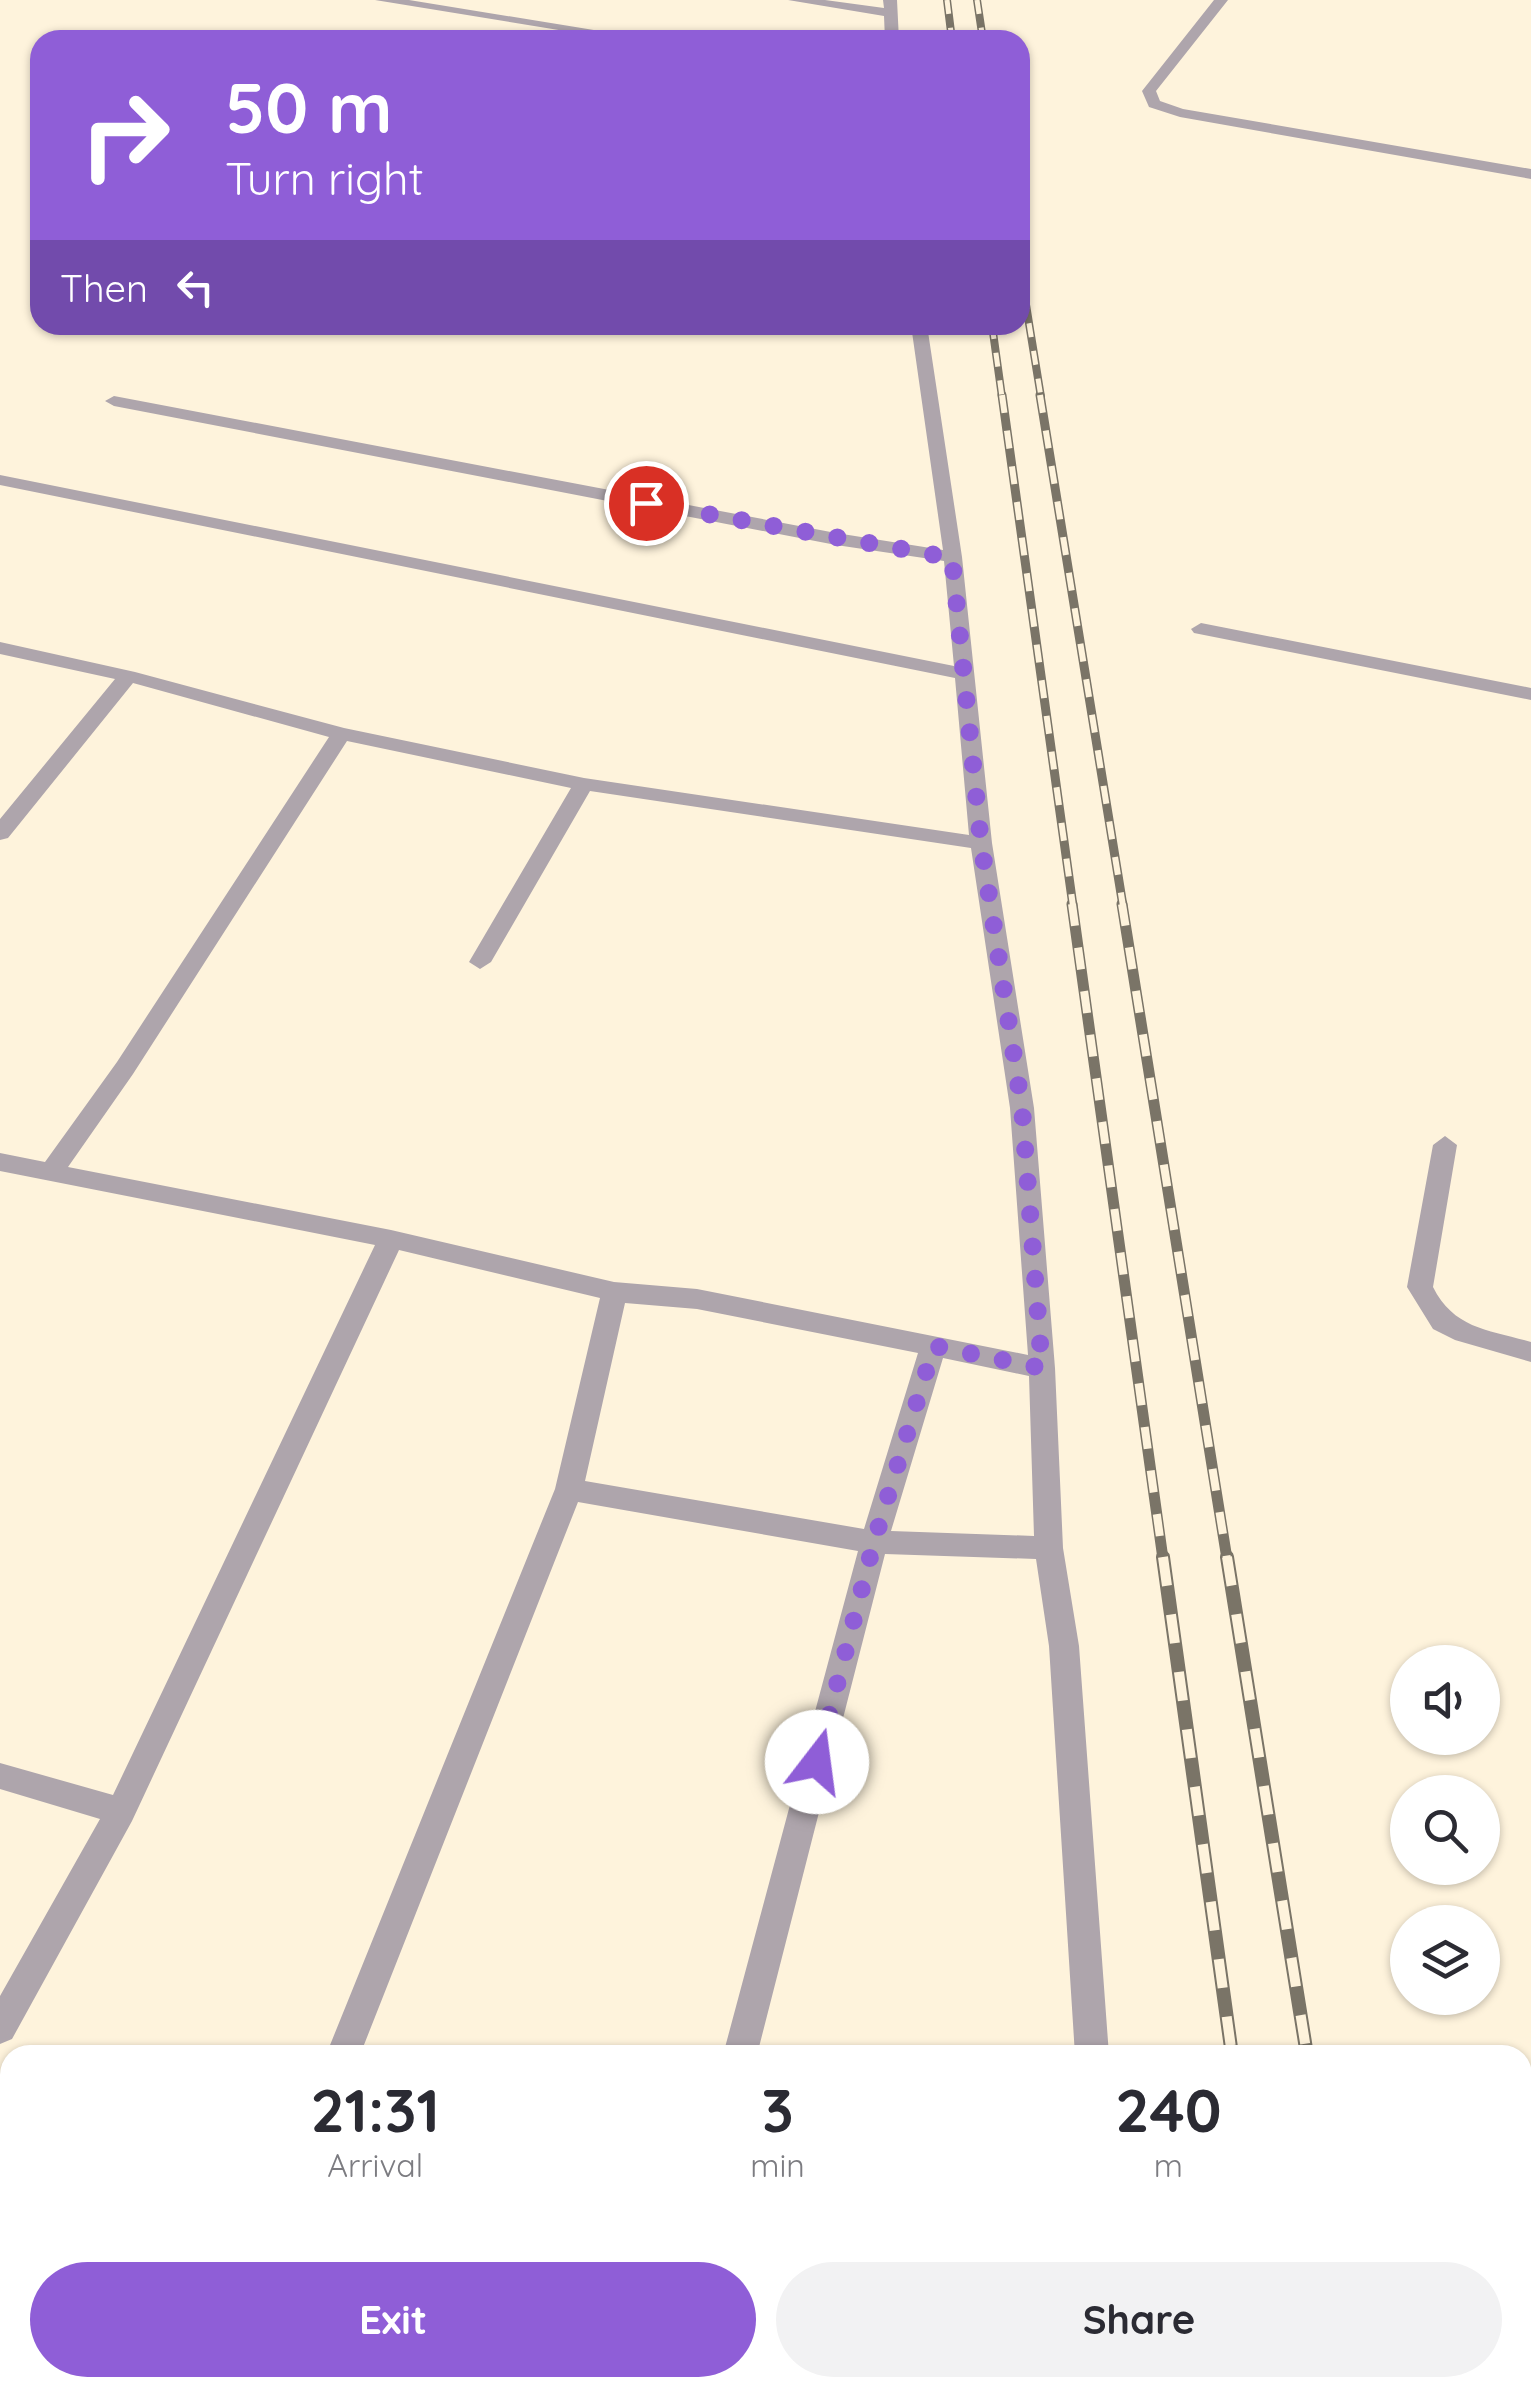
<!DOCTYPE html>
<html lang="en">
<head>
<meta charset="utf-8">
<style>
  :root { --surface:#fff; --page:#f2f2f3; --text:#2b2b33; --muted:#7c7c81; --accent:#8f5ed7 }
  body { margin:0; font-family:Quicksand,sans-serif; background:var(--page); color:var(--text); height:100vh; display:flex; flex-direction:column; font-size:38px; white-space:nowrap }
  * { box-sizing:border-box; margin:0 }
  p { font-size:32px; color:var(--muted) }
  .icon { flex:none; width:55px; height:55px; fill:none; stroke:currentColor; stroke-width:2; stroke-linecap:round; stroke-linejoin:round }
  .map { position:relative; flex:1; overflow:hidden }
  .side { position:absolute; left:0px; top:2045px; width:1532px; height:352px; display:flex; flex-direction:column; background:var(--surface); border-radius:30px 30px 0 0; box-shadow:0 2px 8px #0004 }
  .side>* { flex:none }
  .banner { position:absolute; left:30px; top:30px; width:1000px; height:305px; border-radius:30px; box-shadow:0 2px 8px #0004; background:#8f5ed7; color:#fff; overflow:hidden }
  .controls { position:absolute; left:1390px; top:1645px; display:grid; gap:20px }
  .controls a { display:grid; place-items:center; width:110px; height:110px; border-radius:50%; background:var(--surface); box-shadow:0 2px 8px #0004; font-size:50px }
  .pin { position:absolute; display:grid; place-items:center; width:85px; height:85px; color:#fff; margin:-42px; border:5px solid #fff; border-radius:50%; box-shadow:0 2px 10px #0007 }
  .me { position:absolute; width:110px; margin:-55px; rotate:15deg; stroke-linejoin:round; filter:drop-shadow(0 0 8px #0008) }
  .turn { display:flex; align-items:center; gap:35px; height:210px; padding:0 30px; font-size:45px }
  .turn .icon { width:130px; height:130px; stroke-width:2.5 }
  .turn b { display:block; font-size:70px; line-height:85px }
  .then { display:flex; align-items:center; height:95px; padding:0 30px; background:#0003; gap:20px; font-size:38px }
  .eta { display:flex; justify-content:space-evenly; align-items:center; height:170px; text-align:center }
  .eta b { font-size:60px; font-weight:800; line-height:70px }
  .button { display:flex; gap:20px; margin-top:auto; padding:20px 30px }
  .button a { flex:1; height:115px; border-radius:60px; background:var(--accent); color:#fff; font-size:40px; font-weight:800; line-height:115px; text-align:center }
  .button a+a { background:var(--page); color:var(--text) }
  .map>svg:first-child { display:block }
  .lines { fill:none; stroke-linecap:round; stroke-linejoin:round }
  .minor { fill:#aea5ac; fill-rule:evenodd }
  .rail-far3-casing { stroke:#7a7467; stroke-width:8 }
  .rail-far2-casing { stroke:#7a7467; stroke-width:9 }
  .rail-far1-casing { stroke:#7a7467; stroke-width:11 }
  .rail-casing { stroke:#7a7467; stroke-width:14 }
  .rail-far3 { stroke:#fef3dc; stroke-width:5; stroke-dasharray:14; stroke-linecap:butt }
  .rail-far2 { stroke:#fef3dc; stroke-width:6; stroke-dasharray:18; stroke-linecap:butt }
  .rail-far1 { stroke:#fef3dc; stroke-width:8; stroke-dasharray:22; stroke-linecap:butt }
  .rail { stroke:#fef3dc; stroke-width:10; stroke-dasharray:29; stroke-linecap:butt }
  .route { stroke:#8f5ed7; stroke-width:18; stroke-dasharray:0 32.4 }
</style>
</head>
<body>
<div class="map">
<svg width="1531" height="2397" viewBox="0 0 1531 2397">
  <rect width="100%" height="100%" fill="#fef3dc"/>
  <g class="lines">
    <!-- minor -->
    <g class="minor">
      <path d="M 375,0 L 409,0 L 655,40 L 620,40 Z"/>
      <path d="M 788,0 L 825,0 L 884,8 L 883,0 L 897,0 L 899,40 L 885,40 L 884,16 Z"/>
      <path d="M 1214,0 L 1228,0 L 1156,91 L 1160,101 L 1183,109 L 1531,169 L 1531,179 L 1180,117 L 1149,107 L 1142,91 Z"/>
      <path d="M 911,325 L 927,325 L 962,557 L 992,843 L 1034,1108 L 1055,1368 L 1063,1548 L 1079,1646 L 1109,2055 L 1075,2055 L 1049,1646 L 1036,1559 L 885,1554 L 757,2055 L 723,2055 L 858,1551 L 578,1502 L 360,2055 L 326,2055 L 555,1489 L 600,1298 L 399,1250 L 132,1821 L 12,2039 L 0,2044 L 0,1996 L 100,1819 L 0,1789 L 0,1763 L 113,1795 L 375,1245 L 0,1171 L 0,1153 L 45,1162 L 117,1062 L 329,737 L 133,683 L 8,838 L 0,840 L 0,819 L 115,679 L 0,654 L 0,642 L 135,672 L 344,728 L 584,778 L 969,835 L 955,678 L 0,485 L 0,475 L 954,666 L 944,561 L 836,545 L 114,406 L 105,401 L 114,396 L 836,533 L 943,550 ZM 347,741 L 571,788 L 469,962 L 480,969 L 491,962 L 590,791 L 971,848 L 1010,1108 L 1028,1355 L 697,1289 L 614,1282 L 391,1230 L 68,1167 L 133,1074 ZM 625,1303 L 697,1309 L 918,1353 L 864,1529 L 585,1481 ZM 943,1358 L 1029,1376 L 1034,1536 L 891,1531 Z"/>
      <path d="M 1201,623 L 1531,688 L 1531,700 L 1194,633 L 1191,629 Z"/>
      <path d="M 1445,1136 L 1457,1145 L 1433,1287 C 1454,1329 1489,1330 1531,1342 L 1531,1362 L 1455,1340 L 1433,1329 L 1407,1287 L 1433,1145 Z"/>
      <path d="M 216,2388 L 252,2388 L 255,2397 L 219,2397 Z"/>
      <path d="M 635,2388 L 671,2388 L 669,2397 L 633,2397 Z"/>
      <path d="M 1097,2388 L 1133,2388 L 1134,2397 L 1098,2397 Z"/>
    </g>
    <defs>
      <g id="rail-far3">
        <path d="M 947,0 L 952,40"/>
        <path d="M 977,0 L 983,40"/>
        <path d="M 1020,268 L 1041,397"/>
        <path d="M 992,325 L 1002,397"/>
      </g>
      <g id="rail-far2">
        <path d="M 1002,395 L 1073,906"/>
        <path d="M 1040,395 L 1123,906"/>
      </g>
      <g id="rail-far1">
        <path d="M 1072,904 L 1163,1559"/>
        <path d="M 1122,904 L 1227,1559"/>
      </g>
      <g id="rail">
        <path d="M 1163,1557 L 1232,2055"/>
        <path d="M 1227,1557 L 1307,2055"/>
        <path d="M 1278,2388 L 1280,2397"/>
        <path d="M 1360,2388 L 1361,2397"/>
      </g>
    </defs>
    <!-- rail-far3 casing -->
    <use href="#rail-far3" class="rail-far3-casing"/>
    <!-- rail-far2 casing -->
    <use href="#rail-far2" class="rail-far2-casing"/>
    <!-- rail-far1 casing -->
    <use href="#rail-far1" class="rail-far1-casing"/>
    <!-- rail casing -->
    <use href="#rail" class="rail-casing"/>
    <!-- rail-far3 -->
    <use href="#rail-far3" class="rail-far3"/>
    <!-- rail-far2 -->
    <use href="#rail-far2" class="rail-far2"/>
    <!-- rail-far1 -->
    <use href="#rail-far1" class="rail-far1"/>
    <!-- rail -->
    <use href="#rail" class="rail"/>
  </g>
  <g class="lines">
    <!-- route -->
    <path class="route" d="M 646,503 L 952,558 L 981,843 L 1022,1108 L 1042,1368 L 934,1346 L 874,1542 L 817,1762"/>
  </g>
</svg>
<div class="controls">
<a><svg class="icon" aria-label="sound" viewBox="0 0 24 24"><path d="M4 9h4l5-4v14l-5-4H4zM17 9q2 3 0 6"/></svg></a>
<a><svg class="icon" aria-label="search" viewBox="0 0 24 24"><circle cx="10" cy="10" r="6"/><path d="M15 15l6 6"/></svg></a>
<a><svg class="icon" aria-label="layers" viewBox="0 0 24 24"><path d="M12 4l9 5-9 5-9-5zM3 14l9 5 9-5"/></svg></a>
</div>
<div class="pin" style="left:646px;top:503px;background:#d93025"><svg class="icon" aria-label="arrive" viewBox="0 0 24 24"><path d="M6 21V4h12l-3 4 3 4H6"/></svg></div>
<svg class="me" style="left:817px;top:1762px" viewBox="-20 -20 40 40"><circle r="19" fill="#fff"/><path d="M0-13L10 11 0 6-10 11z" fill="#8f5ed7"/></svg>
<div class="banner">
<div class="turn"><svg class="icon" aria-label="right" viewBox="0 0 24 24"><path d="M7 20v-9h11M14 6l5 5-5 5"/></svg><div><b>50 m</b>Turn right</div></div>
<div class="then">Then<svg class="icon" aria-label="left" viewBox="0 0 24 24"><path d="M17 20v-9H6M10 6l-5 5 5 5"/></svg></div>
</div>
<section class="side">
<div class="eta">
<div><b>21:31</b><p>Arrival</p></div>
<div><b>3</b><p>min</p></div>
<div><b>240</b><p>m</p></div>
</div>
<div class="button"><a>Exit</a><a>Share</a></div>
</section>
</div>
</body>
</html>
